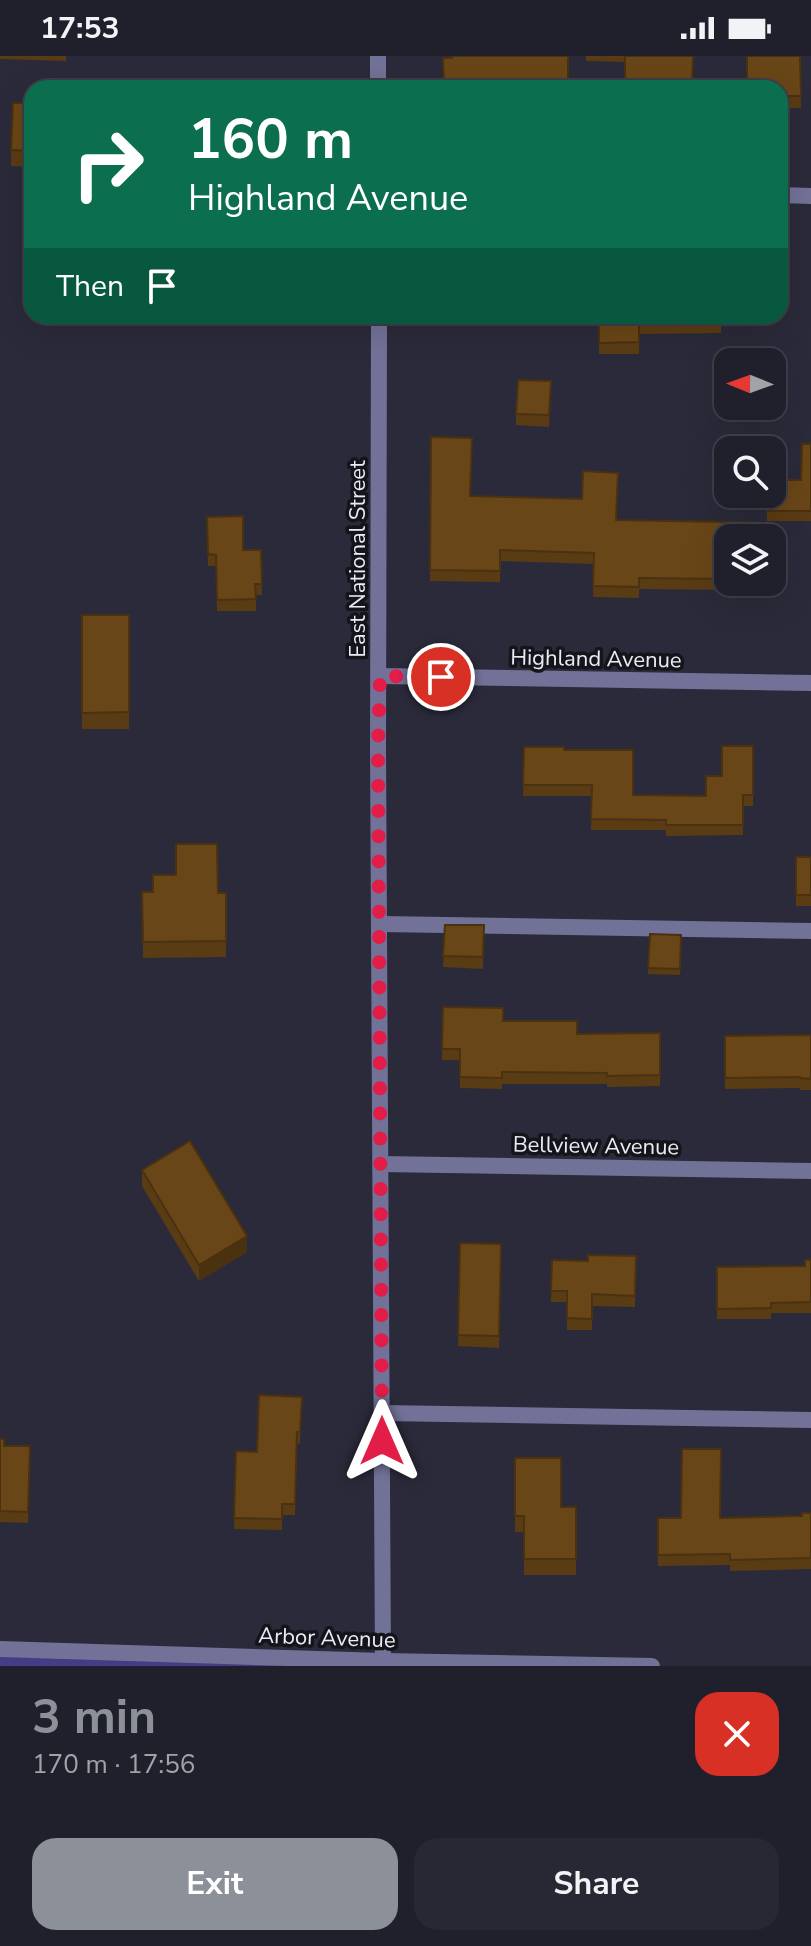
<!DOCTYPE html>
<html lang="en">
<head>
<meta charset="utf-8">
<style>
  :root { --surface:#20202c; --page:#282834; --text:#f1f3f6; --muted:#a2a3a9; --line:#3d3e48; --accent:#8c9099 }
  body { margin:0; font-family:"Nunito Sans",sans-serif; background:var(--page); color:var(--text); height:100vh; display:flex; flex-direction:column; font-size:30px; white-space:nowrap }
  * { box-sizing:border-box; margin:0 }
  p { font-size:26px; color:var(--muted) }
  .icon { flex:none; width:44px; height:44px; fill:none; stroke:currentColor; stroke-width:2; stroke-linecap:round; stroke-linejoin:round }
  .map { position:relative; height:1610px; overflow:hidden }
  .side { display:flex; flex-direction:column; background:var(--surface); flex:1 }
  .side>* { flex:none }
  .top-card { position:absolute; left:24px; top:24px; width:764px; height:244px; border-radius:24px; box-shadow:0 8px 32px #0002,0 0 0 2px var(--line); background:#0b6e4f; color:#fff; overflow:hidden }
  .needle { width:52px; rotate:271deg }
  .tools { position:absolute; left:714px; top:292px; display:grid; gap:16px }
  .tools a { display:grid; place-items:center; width:72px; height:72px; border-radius:16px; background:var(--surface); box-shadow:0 8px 32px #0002,0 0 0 2px var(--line); font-size:40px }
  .pin { position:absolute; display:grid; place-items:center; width:68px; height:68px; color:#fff; margin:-34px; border:4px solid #fff; border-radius:50%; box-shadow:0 2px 8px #0007 }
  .me { position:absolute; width:88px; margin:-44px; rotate:0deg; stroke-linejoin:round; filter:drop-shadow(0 0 6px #0008) }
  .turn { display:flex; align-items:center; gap:28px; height:168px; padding:0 32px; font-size:36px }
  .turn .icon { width:104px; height:104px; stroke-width:2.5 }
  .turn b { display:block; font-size:56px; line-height:68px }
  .then { display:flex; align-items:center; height:76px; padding:0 32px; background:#0003; gap:16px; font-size:30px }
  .round { display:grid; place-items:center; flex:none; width:84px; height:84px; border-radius:24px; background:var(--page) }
  .headline { display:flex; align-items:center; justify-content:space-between; height:136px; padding:0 32px }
  h1 { font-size:48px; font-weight:700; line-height:60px; color:var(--accent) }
  .button { display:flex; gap:16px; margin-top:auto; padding:16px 32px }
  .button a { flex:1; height:92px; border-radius:24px; background:var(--accent); color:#fff; font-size:32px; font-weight:700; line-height:92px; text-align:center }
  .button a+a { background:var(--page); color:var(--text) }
  .status { display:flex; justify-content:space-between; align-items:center; height:56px; padding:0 40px; background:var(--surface); direction:ltr }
  .status svg { height:22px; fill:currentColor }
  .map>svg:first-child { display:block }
  .green { fill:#443d85 }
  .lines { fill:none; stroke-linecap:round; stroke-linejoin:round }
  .lane { stroke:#727298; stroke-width:16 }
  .street { stroke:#727298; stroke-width:16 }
  .wall { fill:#5a3c14 }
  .shaded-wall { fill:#4a3110 }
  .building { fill:#694617; stroke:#4a3110; stroke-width:2 }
  .route { stroke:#e11d48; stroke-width:14; stroke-dasharray:0 25.2 }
  .labels { text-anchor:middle; stroke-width:7; stroke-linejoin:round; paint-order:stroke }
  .street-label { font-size:22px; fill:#ebebf6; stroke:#14141b }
</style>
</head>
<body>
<div class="status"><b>17:53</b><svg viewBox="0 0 49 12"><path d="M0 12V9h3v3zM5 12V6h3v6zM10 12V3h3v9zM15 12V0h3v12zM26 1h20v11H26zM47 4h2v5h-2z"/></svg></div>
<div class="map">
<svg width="811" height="1610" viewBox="0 0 811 1610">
  <rect width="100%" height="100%" fill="#2a2a3a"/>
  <!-- green -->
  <path class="green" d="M 0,1598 L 383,1610 L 0,1610 Z"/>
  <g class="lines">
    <!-- lane -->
    <g class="lane">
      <path d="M 381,868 L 811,875"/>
      <path d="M 382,1357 L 811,1364"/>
    </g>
    <!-- street -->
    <g class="street">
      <path d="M 378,0 L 378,32"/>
      <path d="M 780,139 L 811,140"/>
      <path d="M 379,260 L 378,692 L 383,1610"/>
      <path d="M 380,620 L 811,627"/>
      <path d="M 381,1108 L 811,1115"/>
      <path d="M 0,1593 L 383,1605 L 652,1610"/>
    </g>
  </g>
  <!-- wall -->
  <g class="wall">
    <path d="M 0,0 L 66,0 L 66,5 L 0,3 Z"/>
    <path d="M 568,0 L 568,32 L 443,32 Z"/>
    <path d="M 586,0 L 693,0 L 692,32 L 625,32 L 625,6 L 586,5 Z"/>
    <path d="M 800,0 L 801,52 L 780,52 L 780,32 Z"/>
    <path d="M 32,47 L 32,111 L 11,110 L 11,94 Z"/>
    <path d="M 599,260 L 721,260 L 721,277 L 639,278 L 639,298 L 599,298 Z"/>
    <path d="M 551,325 L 549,371 L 516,369 L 516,358 Z"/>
    <path d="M 431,381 L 470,440 L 728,482 L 728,526 L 771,526 L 771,537 L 732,536 L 732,534 L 639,533 L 639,542 L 593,541 L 594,508 L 500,505 L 500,526 L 430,525 Z"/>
    <path d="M 811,388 L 811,465 L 767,465 L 767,438 L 801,424 Z"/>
    <path d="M 207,461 L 243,494 L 261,494 L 262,539 L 256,539 L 256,555 L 217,555 L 216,510 L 208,510 Z"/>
    <rect x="82" y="559" width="47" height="114"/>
    <path d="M 753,690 L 753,750 L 743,750 L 743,779 L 666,780 L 666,774 L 591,774 L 592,740 L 523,740 L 524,691 L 564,694 L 633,739 L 706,740 L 722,720 Z"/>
    <rect x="796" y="801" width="15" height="49"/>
    <path d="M 142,836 L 226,837 L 226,901 L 143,902 Z"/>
    <path d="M 445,869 L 484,869 L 483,913 L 443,911 Z"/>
    <path d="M 650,878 L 681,879 L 680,919 L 648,918 Z"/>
    <path d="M 443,951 L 503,965 L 577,978 L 660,977 L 660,1030 L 607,1031 L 607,1028 L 502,1028 L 502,1033 L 460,1032 L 460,1004 L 442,1004 Z"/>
    <path d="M 811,979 L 811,1034 L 800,1034 L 800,1032 L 725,1033 L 725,980 Z"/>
    <path d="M 142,1114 L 247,1196 L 199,1225 L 142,1130 Z"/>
    <path d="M 460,1187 L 501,1188 L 499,1292 L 458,1290 Z"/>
    <path d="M 636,1200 L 635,1251 L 592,1250 L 592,1274 L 567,1274 L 567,1246 L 551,1246 L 552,1204 L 588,1205 Z"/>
    <path d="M 811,1204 L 811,1257 L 771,1257 L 771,1263 L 717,1263 L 717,1211 L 805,1210 Z"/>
    <path d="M 302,1341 L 300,1388 L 297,1387 L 295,1459 L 282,1459 L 282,1474 L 234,1473 L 236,1395 L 257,1396 Z"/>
    <path d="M 0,1383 L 4,1390 L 30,1390 L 28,1467 L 0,1466 Z"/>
    <path d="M 515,1402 L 561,1451 L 576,1451 L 576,1519 L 524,1519 L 524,1476 L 515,1476 Z"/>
    <path d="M 811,1457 L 811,1513 L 730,1515 L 730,1509 L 658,1510 L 658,1462 L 720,1462 L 802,1460 Z"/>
  </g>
  <!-- shaded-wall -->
  <path class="shaded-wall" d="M 247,1180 L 247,1196 L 199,1225 L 199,1209 Z"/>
  <!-- building -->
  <g class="building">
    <path d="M 452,0 L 568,0 L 568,30 L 444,32 L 443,2 L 452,2 Z"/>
    <path d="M 625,0 L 693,0 L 692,32 L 625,31 Z"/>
    <path d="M 747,0 L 800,0 L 801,40 L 780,40 L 780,32 L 747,32 Z"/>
    <path d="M 13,47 L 32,47 L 32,95 L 11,94 Z"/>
    <path d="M 599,260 L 721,260 L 721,266 L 639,267 L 639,286 L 599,287 Z"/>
    <path d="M 518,324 L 551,325 L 549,359 L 516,358 Z"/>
    <path d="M 431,381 L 472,382 L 470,440 L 582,443 L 583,415 L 618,417 L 616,464 L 772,467 L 772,482 L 728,482 L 728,523 L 639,522 L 639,531 L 593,530 L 594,497 L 500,494 L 500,515 L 430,514 Z"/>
    <path d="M 802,388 L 811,388 L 811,455 L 767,455 L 767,438 L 772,438 L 772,424 L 801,424 Z"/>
    <path d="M 243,460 L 243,494 L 261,494 L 262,528 L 255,528 L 256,543 L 217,544 L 216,499 L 208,498 L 207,461 Z"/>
    <path d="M 82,559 L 129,559 L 129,656 L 82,657 Z"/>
    <path d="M 722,690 L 753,690 L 753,739 L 743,739 L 743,769 L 666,769 L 666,764 L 591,763 L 592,729 L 523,729 L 524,691 L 564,691 L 564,694 L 633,694 L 633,739 L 706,740 L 706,720 L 722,720 Z"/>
    <path d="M 176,788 L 217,788 L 218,837 L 226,837 L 226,885 L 143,886 L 142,836 L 153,836 L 153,819 L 176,819 Z"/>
    <rect x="796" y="801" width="15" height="38"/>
    <path d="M 445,869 L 484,869 L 483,901 L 443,900 Z"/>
    <path d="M 650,878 L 681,879 L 680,913 L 648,912 Z"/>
    <path d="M 443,951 L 503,952 L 503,965 L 577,965 L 577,978 L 660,977 L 660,1019 L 607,1020 L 607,1017 L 502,1016 L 502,1022 L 460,1021 L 460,993 L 442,993 Z"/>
    <path d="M 811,979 L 811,1023 L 800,1022 L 800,1021 L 725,1022 L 725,980 Z"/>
    <path d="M 190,1085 L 247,1180 L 199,1209 L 142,1114 Z"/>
    <path d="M 460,1187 L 501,1188 L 499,1280 L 458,1279 Z"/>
    <path d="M 588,1199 L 636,1200 L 635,1240 L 592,1238 L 592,1263 L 567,1262 L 567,1235 L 551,1235 L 552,1204 L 588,1205 Z"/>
    <path d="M 805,1204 L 811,1204 L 811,1246 L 771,1247 L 771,1252 L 717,1253 L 717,1211 L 805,1210 Z"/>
    <path d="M 259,1339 L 302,1341 L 300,1376 L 297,1376 L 295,1448 L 282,1448 L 282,1463 L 234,1462 L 236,1395 L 257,1396 Z"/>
    <path d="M 0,1383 L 4,1383 L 4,1390 L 30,1390 L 28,1456 L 0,1455 Z"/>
    <path d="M 682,1393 L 721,1393 L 720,1462 L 802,1460 L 802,1457 L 811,1457 L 811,1502 L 730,1504 L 730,1498 L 658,1499 L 658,1462 L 681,1462 Z"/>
    <path d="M 515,1402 L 561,1402 L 561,1451 L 576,1451 L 576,1503 L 524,1503 L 524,1460 L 515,1460 Z"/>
  </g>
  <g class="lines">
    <!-- route -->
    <path class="route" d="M 382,1385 L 378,692 L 380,620 L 441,621"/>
  </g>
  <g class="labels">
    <!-- street labels -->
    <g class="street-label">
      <text transform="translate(357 503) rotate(-90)" y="8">East National Street</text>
      <text transform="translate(596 602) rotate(1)" y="8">Highland Avenue</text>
      <text transform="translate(596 1089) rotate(1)" y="8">Bellview Avenue</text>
      <text transform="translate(327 1581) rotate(2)" y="8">Arbor Avenue</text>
    </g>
  </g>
</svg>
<div class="tools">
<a><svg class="needle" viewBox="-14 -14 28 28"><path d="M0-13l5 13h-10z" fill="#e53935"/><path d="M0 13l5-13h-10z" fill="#a2a3a9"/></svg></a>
<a><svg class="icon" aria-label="search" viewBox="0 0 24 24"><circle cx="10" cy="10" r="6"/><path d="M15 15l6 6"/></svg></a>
<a><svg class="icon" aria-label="layers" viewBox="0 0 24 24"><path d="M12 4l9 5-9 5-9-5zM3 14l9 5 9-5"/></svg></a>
</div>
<div class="pin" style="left:441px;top:621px;background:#d93025"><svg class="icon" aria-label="arrive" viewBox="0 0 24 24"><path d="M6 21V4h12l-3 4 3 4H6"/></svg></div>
<svg class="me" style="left:382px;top:1385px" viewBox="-20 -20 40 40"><path d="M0-17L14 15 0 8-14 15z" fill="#e11d48" stroke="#fff" stroke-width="4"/></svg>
<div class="top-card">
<div class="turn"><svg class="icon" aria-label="right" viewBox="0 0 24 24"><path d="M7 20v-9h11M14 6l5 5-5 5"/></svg><div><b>160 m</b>Highland Avenue</div></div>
<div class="then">Then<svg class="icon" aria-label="arrive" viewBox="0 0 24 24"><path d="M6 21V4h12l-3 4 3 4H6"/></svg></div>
</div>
</div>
<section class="side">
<div class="headline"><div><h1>3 min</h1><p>170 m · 17:56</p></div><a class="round" style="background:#d93025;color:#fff"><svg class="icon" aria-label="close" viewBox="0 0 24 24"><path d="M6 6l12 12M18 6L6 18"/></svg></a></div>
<div class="button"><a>Exit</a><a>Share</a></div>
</section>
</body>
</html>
